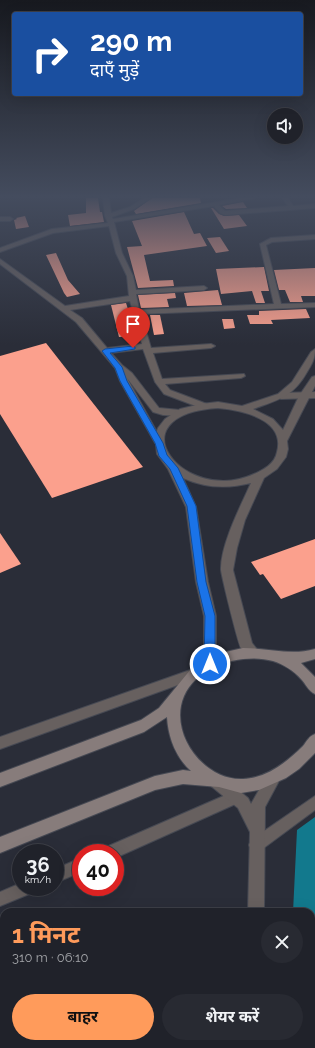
<!DOCTYPE html>
<html lang="hi">
<head>
<meta charset="utf-8">
<style>
  :root { --surface:#20222a; --page:#282a32; --text:#f1f3f6; --muted:#a2a4a8; --line:#3d3f47; --accent:#ff9b5b }
  body { margin:0; font-family:Raleway,"Noto Sans Devanagari",sans-serif; background:var(--page); color:var(--text); height:100vh; display:flex; flex-direction:column; font-size:15px; white-space:nowrap }
  * { box-sizing:border-box; margin:0 }
  p { font-size:13px; color:var(--muted) }
  .icon { flex:none; width:22px; height:22px; fill:none; stroke:currentColor; stroke-width:2; stroke-linecap:round; stroke-linejoin:round }
  .map { position:relative; flex:1; overflow:hidden }
  .drawer { position:absolute; left:0px; top:908px; width:315px; height:140px; display:flex; flex-direction:column; background:var(--surface); border-radius:12px 12px 0 0; box-shadow:0 4px 16px #0002,0 0 0 1px var(--line) }
  .drawer>* { flex:none }
  .top-card { position:absolute; left:12px; top:12px; width:291px; height:84px; border-radius:4px; box-shadow:0 4px 16px #0002,0 0 0 1px var(--line); background:#1a4fa0; color:#fff; overflow:hidden }
  .controls { position:absolute; left:267px; top:108px; display:grid; gap:8px }
  .controls a { display:grid; place-items:center; width:36px; height:36px; border-radius:50%; background:var(--surface); box-shadow:0 4px 16px #0002,0 0 0 1px var(--line); font-size:20px }
  .speed { position:absolute; left:12px; top:844px; display:flex; gap:8px; font-size:20px; font-weight:700; text-align:center }
  .speed>* { display:grid; place-content:center; width:52px; height:52px; border-radius:50%; background:var(--surface); box-shadow:0 4px 16px #0002,0 0 0 1px var(--line); line-height:1 }
  .speed small { font-size:10px; font-weight:400 }
  .speed .limit { border:6px solid #d22; background:#fff; color:#111 }
  .pin { position:absolute; display:grid; place-items:center; width:34px; height:34px; color:#fff; margin:-41px -17px; border-radius:50% 50% 50% 0; rotate:-45deg; box-shadow:0 0 4px #0007 }
  .pin .icon { rotate:45deg }
  .me { position:absolute; width:44px; margin:-22px; rotate:0deg; stroke-linejoin:round; filter:drop-shadow(0 0 3px #0008) }
  .turn { display:flex; align-items:center; gap:14px; height:84px; padding:0 12px; font-size:18px }
  .turn .icon { width:52px; height:52px; stroke-width:2.5 }
  .turn b { display:block; font-size:28px; line-height:34px }
  .round { display:grid; place-items:center; flex:none; width:42px; height:42px; border-radius:21px; background:var(--page) }
  .overview { display:flex; align-items:center; justify-content:space-between; height:68px; padding:0 12px }
  h1 { font-size:24px; font-weight:700; line-height:30px; color:var(--accent) }
  .button { display:flex; gap:8px; margin-top:auto; padding:8px 12px }
  .button a { flex:1; height:46px; border-radius:24px; background:var(--accent); color:#111; font-size:16px; font-weight:700; line-height:46px; text-align:center }
  .button a+a { background:var(--page); color:var(--text) }
  .map>svg:first-child { display:block }
  .water { fill:#12798d }
  .building { fill:#fba08d }
  .lines { fill:none; stroke-linecap:round; stroke-linejoin:round }
  .minor-casing { stroke:#464953; stroke-width:2 }
  .tertiary-casing { stroke:#464953; stroke-width:2 }
  .secondary-casing { stroke:#464953; stroke-width:2 }
  .minor { fill:#67605f; fill-rule:evenodd }
  .tertiary { fill:#67605f; fill-rule:evenodd }
  .secondary { fill:#877c7b; fill-rule:evenodd }
  .route { fill:#1a73e8; stroke:#114b97 }
</style>
</head>
<body>
<div class="map">
<svg width="315" height="1048" viewBox="0 0 315 1048">
  <rect width="100%" height="100%" fill="#2a2d38"/>
  <!-- water -->
  <path class="water" d="M 315,817 L 315,933 L 311,936 L 311,912 L 293,912 L 297,830 Z"/>
  <!-- building -->
  <g class="building">
    <path d="M 86,198 L 98,198 L 100,212 L 102,212 L 104,222 L 70,226 L 68,215 L 86,213 Z"/>
    <path d="M 152,198 L 200,198 L 201,203 L 136,214 L 134,211 Z"/>
    <path d="M 243,202 L 247,208 L 226,209 L 222,206 Z"/>
    <path d="M 211,208 L 213,208 L 219,214 L 224,216 L 239,215 L 247,226 L 224,229 Z"/>
    <path d="M 184,212 L 194,234 L 200,233 L 207,246 L 144,255 L 150,281 L 173,280 L 174,286 L 138,288 L 127,247 L 142,246 L 132,221 Z"/>
    <path d="M 25,216 L 29,227 L 16,229 L 14,220 L 17,219 L 16,218 Z"/>
    <path d="M 220,237 L 229,251 L 216,253 L 207,238 Z"/>
    <path d="M 56,253 L 68,280 L 80,294 L 67,297 L 64,293 L 46,255 Z"/>
    <path d="M 264,267 L 269,291 L 261,291 L 265,303 L 256,303 L 252,291 L 221,294 L 216,269 Z"/>
    <path d="M 315,268 L 315,296 L 301,296 L 303,302 L 290,302 L 285,290 L 279,290 L 274,270 Z"/>
    <path d="M 218,290 L 222,305 L 187,306 L 184,293 Z"/>
    <path d="M 175,293 L 176,298 L 167,299 L 169,307 L 141,308 L 138,295 Z"/>
    <path d="M 126,303 L 129,312 L 124,312 L 130,336 L 119,337 L 111,305 Z"/>
    <path d="M 306,309 L 310,318 L 271,320 L 273,324 L 250,324 L 247,315 L 259,315 L 259,311 Z"/>
    <path d="M 150,315 L 160,315 L 164,334 L 154,335 Z"/>
    <path d="M 222,319 L 233,319 L 235,328 L 224,329 Z"/>
    <path d="M 46,343 L 143,467 L 52,498 L 0,414 L 0,356 Z"/>
    <path d="M 0,533 L 21,564 L 0,573 Z"/>
    <path d="M 315,539 L 315,586 L 281,599 L 263,574 L 260,575 L 251,562 Z"/>
  </g>
  <g class="lines">
    <defs>
      <g id="minor">
        <path d="M 103,198 L 109,198 L 111,213 L 130,207 L 144,198 L 151,198 L 134,209 L 112,217 L 113,219 L 241,198 L 255,198 L 219,205 L 225,211 L 288,206 L 282,198 L 288,198 L 293,206 L 315,204 L 315,208 L 225,215 L 220,213 L 214,206 L 114,222 L 122,253 L 133,276 L 136,290 L 204,286 L 207,288 L 204,290 L 136,294 L 139,310 L 274,304 L 260,244 L 271,238 L 315,235 L 315,239 L 272,242 L 266,245 L 281,304 L 315,303 L 315,307 L 141,314 L 151,348 L 211,344 L 215,346 L 211,348 L 153,353 L 162,379 L 244,374 L 245,376 L 241,378 L 165,384 L 170,390 L 207,404 L 207,408 L 201,408 L 164,394 L 155,382 L 143,349 L 111,353 L 122,365 L 132,373 L 159,408 L 180,410 L 184,413 L 180,416 L 163,415 L 153,412 L 127,378 L 163,443 L 159,446 L 155,443 L 120,381 L 115,368 L 76,322 L 0,264 L 0,259 L 65,306 L 129,296 L 127,276 L 116,253 L 109,226 L 53,233 L 0,252 L 0,248 L 52,229 L 108,223 L 105,216 ZM 130,301 L 142,344 L 107,348 L 82,318 L 70,310 Z"/>
        <path d="M 0,217 L 10,217 L 13,219 L 10,221 L 0,221 Z"/>
        <path d="M 315,392 L 315,398 L 281,399 L 277,396 L 281,393 Z"/>
        <path d="M 196,668 L 200,669 L 202,673 L 200,677 L 0,749 L 0,737 Z"/>
        <path d="M 235,791 L 240,792 L 242,797 L 240,802 L 115,858 L 115,853 L 102,853 L 104,848 Z"/>
        <path d="M 315,796 L 315,810 L 261,850 L 256,852 L 251,850 L 249,845 L 251,840 Z"/>
        <path d="M 81,858 L 81,872 L 55,883 L 55,869 Z"/>
        <path d="M 21,883 L 21,887 L 36,887 L 34,892 L 0,906 L 0,892 Z"/>
      </g>
      <g id="tertiary">
        <path d="M 315,349 C 315,359 312,364 307,372 C 293,397 278,400 253,409 L 273,419 L 283,430 L 299,396 L 312,377 L 315,376 L 315,386 L 287,441 L 288,449 L 286,457 L 277,469 L 264,478 L 245,520 L 237,548 L 233,570 L 252,643 L 260,653 L 259,657 C 251,659 245,654 241,648 C 238,643 222,578 221,570 C 220,546 241,505 251,483 C 227,489 205,488 183,478 L 196,507 L 208,582 L 216,616 L 216,664 L 215,668 L 210,669 L 205,668 L 204,664 L 204,616 L 196,582 L 186,507 L 168,469 L 157,454 L 155,436 L 158,428 L 165,419 L 180,409 L 201,404 L 218,402 L 242,406 L 278,394 L 292,382 L 311,352 ZM 218,408 C 241,410 286,419 277,452 C 275,464 263,470 254,474 C 184,506 112,415 218,408 Z"/>
        <path d="M 273,772 L 278,774 L 280,779 L 265,807 L 264,912 L 248,912 L 250,832 L 238,808 L 211,786 L 209,781 L 211,776 L 216,774 L 221,776 L 248,798 L 251,804 L 268,774 Z"/>
        <path d="M 238,1044 L 256,1044 L 255,1048 L 237,1048 Z"/>
      </g>
      <path id="secondary" d="M 243,648 C 268,648 291,656 315,649 L 315,659 L 301,663 L 315,677 L 315,694 C 308,691 306,684 301,679 C 294,671 283,664 273,661 C 243,653 198,665 184,696 C 168,733 204,781 243,779 C 267,778 287,762 303,746 C 307,741 309,736 315,734 L 315,753 L 299,769 L 286,778 L 259,790 L 241,793 L 219,787 L 183,784 L 155,790 L 0,853 L 0,837 L 155,776 L 183,770 L 191,771 C 176,758 168,737 167,717 L 144,732 L 0,787 L 0,773 L 141,720 L 159,708 L 191,669 L 205,659 L 221,653 Z"/>
    </defs>
    <!-- minor casing -->
    <use href="#minor" class="minor-casing"/>
    <!-- tertiary casing -->
    <use href="#tertiary" class="tertiary-casing"/>
    <!-- secondary casing -->
    <use href="#secondary" class="secondary-casing"/>
    <!-- minor -->
    <use href="#minor" class="minor"/>
    <!-- tertiary -->
    <use href="#tertiary" class="tertiary"/>
    <!-- secondary -->
    <use href="#secondary" class="secondary"/>
  </g>
  <!-- sky -->
  <linearGradient id="sky" x2="0" y2="1"><stop stop-color="#17191f"/><stop offset="0.57" stop-color="#444c5e"/><stop offset="1" stop-color="#444c5e" stop-opacity="0"/></linearGradient>
  <rect width="315" height="345" fill="url(#sky)"/>
  <!-- route -->
  <path class="route" d="M 133,346 L 135,347 L 135,349 L 110,353 L 122,367 L 127,381 L 163,443 L 167,455 L 178,468 L 196,506 L 206,582 L 215,616 L 215,664 L 213,667 L 206,667 L 204,664 L 205,616 L 197,582 L 187,506 L 170,469 L 159,456 L 155,443 L 120,381 L 115,368 L 102,351 L 105,349 Z"/>
</svg>
<div class="controls">
<a><svg class="icon" aria-label="sound" viewBox="0 0 24 24"><path d="M4 9h4l5-4v14l-5-4H4zM17 9q2 3 0 6"/></svg></a>
</div>
<div class="speed"><div>36<small>km/h</small></div><div class="limit">40</div></div>
<div class="pin" style="left:133px;top:348px;background:#d93025"><svg class="icon" aria-label="arrive" viewBox="0 0 24 24"><path d="M6 21V4h12l-3 4 3 4H6"/></svg></div>
<svg class="me" style="left:210px;top:664px" viewBox="-20 -20 40 40"><circle r="17" fill="#1a73e8" stroke="#fff" stroke-width="3"/><path d="M0-11L8 9 0 5-8 9z" fill="#fff"/></svg>
<div class="top-card">
<div class="turn"><svg class="icon" aria-label="right" viewBox="0 0 24 24"><path d="M7 20v-9h11M14 6l5 5-5 5"/></svg><div><b>290 m</b>दाएँ मुड़ें</div></div>
</div>
<section class="drawer">
<div class="overview"><div><h1>1 मिनट</h1><p>310 m · 06:10</p></div><a class="round"><svg class="icon" aria-label="close" viewBox="0 0 24 24"><path d="M6 6l12 12M18 6L6 18"/></svg></a></div>
<div class="button"><a>बाहर</a><a>शेयर करें</a></div>
</section>
</div>
</body>
</html>
